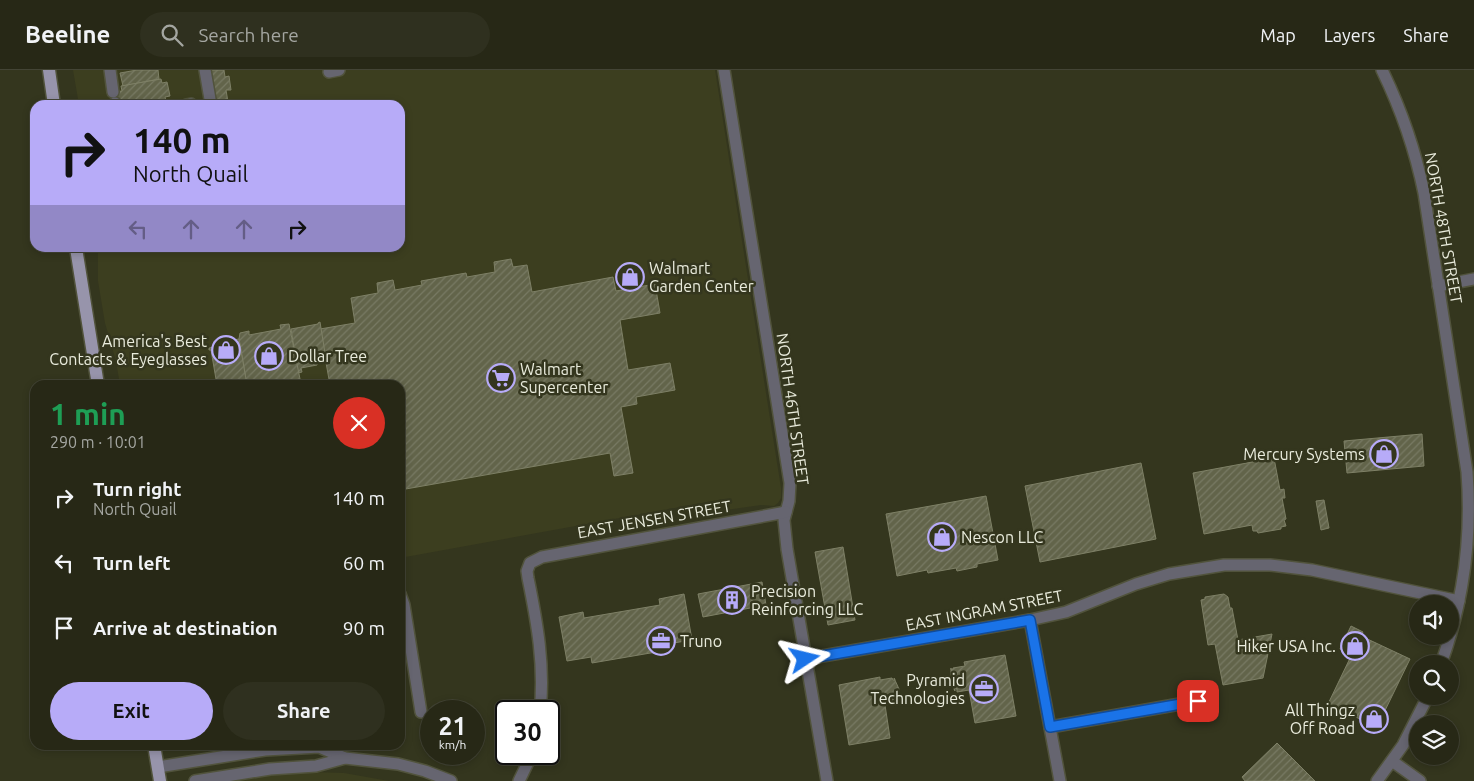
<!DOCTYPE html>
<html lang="en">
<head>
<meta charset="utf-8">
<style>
  :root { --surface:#272816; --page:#2f301f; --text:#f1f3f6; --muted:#a4a6a1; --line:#434435; --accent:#b7abf8 }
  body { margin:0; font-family:Ubuntu,sans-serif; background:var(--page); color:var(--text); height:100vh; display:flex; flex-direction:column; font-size:19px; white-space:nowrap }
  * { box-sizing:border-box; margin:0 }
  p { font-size:16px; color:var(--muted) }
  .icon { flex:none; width:28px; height:28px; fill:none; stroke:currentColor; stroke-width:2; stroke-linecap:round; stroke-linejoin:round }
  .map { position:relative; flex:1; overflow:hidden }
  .details { position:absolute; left:30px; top:310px; width:375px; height:370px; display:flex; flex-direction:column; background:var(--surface); border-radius:15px; box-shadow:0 2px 8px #0003,0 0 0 1px var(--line) }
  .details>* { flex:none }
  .top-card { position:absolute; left:30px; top:30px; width:375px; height:152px; border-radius:15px; box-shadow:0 2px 8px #0003,0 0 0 1px var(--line); background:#b7abf8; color:#111; overflow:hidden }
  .buttons { position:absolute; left:1409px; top:525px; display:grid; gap:10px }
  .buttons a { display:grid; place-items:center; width:50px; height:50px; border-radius:50%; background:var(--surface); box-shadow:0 2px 8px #0003,0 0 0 1px var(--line); font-size:25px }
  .speed { position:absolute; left:420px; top:630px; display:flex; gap:10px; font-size:25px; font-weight:700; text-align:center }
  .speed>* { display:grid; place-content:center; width:65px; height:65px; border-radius:50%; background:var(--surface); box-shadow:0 2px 8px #0003,0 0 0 1px var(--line); line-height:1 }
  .speed small { font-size:12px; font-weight:400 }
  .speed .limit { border:2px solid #111; border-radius:8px; background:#fff; color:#111 }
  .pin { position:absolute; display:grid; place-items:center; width:42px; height:42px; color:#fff; margin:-21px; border-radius:10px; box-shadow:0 2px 8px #0006 }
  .me { position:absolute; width:55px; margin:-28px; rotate:80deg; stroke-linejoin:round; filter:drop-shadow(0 0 4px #0008) }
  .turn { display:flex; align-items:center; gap:18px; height:105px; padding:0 20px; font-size:22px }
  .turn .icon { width:65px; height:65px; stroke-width:2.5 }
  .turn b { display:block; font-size:35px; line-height:42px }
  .lanes { display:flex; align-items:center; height:48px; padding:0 20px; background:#0003; justify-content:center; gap:25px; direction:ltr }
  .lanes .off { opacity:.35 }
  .round { display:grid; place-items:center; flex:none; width:52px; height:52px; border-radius:26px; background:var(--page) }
  .overview { display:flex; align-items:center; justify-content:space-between; height:85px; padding:0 20px }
  h1 { font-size:30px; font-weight:700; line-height:38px; color:#1e9e55 }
  .action { display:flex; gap:10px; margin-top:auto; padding:10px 20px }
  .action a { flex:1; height:58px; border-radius:30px; background:var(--accent); color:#111; font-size:20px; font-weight:700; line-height:58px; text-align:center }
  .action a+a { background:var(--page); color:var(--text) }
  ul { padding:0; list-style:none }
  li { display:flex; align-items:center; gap:15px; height:65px; padding:0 20px }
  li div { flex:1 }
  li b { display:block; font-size:19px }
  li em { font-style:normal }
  header { display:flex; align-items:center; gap:30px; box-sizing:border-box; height:70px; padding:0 25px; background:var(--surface); border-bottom:1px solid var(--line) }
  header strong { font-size:24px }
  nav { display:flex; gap:28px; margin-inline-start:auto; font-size:18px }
  .search { width:350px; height:45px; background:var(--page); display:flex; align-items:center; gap:12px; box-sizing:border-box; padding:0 18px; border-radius:28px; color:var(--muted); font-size:19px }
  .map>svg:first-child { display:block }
  .built { fill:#3c3e1f }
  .building { fill:url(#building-hatch); stroke:#7e8066 }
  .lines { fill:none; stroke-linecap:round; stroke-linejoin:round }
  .minor-casing { stroke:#51533c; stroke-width:14 }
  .major-casing { stroke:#51533c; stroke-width:15 }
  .minor { stroke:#666570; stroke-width:11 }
  .major { stroke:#9794ab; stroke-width:12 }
  .route-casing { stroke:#114b97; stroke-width:12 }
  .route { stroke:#1a73e8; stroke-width:9 }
  .labels { text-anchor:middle; stroke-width:5; stroke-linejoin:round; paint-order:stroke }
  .street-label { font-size:16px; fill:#e9ebdc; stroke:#34361e }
  .poi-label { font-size:16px; fill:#e9ebdc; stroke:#34361e; text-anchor:start }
</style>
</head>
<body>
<header>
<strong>Beeline</strong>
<div class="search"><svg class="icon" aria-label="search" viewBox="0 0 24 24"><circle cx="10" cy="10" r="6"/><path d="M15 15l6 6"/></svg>Search here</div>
<nav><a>Map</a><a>Layers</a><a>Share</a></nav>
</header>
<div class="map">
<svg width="1474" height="711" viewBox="0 0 1474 711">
  <defs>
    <pattern id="building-hatch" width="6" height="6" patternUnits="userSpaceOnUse" patternTransform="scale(1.25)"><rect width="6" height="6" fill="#62644a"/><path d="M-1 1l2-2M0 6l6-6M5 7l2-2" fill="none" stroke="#787a64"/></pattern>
  </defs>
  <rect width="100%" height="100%" fill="#34361e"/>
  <!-- built -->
  <g class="built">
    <path d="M 73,0 L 715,0 L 781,418 L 781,428 L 778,433 L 774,436 L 761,435 L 726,440 L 724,429 L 400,488 L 400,315 L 120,315 L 116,291 L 105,253 L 98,211 L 98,178 L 400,178 L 400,35 L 79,35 Z"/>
    <path d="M 311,702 L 344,703 L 389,711 L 237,711 L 266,706 Z"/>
  </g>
  <!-- building -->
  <g class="building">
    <path d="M 137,0 L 158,0 L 159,9 L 123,16 L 120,3 Z"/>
    <path d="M 209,0 L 224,0 L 225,7 L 229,6 L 231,20 L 226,20 L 228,32 L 216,34 Z"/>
    <path d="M 161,9 L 162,13 L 167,12 L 170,26 L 165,27 L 166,31 L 143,35 L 124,35 L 124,32 L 114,33 L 112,22 L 122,21 L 121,16 Z"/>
    <path d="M 511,189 L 513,197 L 527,195 L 532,222 L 613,207 L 616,221 L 655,214 L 660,243 L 620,250 L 628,300 L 670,293 L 675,320 L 636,327 L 637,334 L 621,337 L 633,403 L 614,406 L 610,383 L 400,420 L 400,315 L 330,315 L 320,259 L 355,253 L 351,228 L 378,223 L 377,213 L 393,210 L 395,220 L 422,215 L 421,211 L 466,203 L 467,207 L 495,202 L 494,192 Z"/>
    <path d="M 320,252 L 325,283 L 315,285 L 317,295 L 301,298 L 302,302 L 298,303 L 291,259 L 318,254 L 318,253 Z"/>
    <path d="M 289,254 L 301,314 L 247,315 L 239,269 L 240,263 L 249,261 L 249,265 L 281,259 L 280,255 Z"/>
    <path d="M 239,269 L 247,315 L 217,315 L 211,280 L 209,280 L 209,278 L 215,277 L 214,271 L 216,271 L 216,273 Z"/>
    <path d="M 1422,364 L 1424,396 L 1347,403 L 1344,371 Z"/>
    <path d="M 1274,388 L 1280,420 L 1284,419 L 1285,428 L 1282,428 L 1286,449 L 1284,450 L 1286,456 L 1281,457 L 1281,459 L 1258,463 L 1257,461 L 1253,461 L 1252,455 L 1204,464 L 1193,403 Z"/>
    <path d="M 1141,393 L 1156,469 L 1040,492 L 1025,416 Z"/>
    <path d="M 986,426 L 998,490 L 977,494 L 977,497 L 957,501 L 956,498 L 928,503 L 927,500 L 897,506 L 886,444 Z"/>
    <path d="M 1324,430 L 1329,458 L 1321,460 L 1316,431 Z"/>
    <path d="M 843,477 L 855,550 L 828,555 L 815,482 Z"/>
    <path d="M 762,512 L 766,535 L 703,547 L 698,524 Z"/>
    <path d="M 684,524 L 692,570 L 667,574 L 668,580 L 592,593 L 591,587 L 567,591 L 559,547 L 583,542 L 584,548 L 660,535 L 659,529 Z"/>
    <path d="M 1224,524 L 1228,527 L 1230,538 L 1232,538 L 1238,570 L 1272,564 L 1263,608 L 1223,615 L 1215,574 L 1208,575 L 1201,530 L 1205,529 L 1205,527 Z"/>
    <path d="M 1351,556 L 1363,562 L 1361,566 L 1410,589 L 1377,657 L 1328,634 L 1352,584 L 1340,579 Z"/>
    <path d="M 1005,585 L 1016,646 L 975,653 L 969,620 L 957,622 L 957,619 L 954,619 L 955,621 L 951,610 L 951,598 L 951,600 L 953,599 L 953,598 L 965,596 L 964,592 Z"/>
    <path d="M 880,607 L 880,610 L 892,608 L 893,610 L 895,610 L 894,608 L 899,619 L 898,631 L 898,629 L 896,630 L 897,633 L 885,635 L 890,668 L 849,675 L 839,615 Z"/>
    <path d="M 1277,673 L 1315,711 L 1245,711 L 1242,707 Z"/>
  </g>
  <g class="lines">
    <defs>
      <g id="minor">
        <path d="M 110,0 L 113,22"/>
        <path d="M 205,0 L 211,35"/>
        <path d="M 724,0 L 790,413 L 789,431 L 784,450 L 787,479 L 827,711"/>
        <path d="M 1382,0 C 1402,41 1415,79 1424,123 L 1467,402 C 1472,467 1463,533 1441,594"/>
        <path d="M 329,2 L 339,0"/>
        <path d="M 115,33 L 116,35"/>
        <path d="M 186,35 L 191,34"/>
        <path d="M 1438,216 L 1474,209"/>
        <path d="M 400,524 L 404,535 L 421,642"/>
        <path d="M 1030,550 L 1060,711"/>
        <path d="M 805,589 L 1030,550 L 1066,542 L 1136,514 L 1169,504 L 1224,495 L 1270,495 L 1312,500 L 1459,531"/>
        <path d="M 540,641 C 545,596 537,552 528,508 L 527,501 L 530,493 L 542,487 L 786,442"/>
        <path d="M 1050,657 L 1197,631"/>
        <path d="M 1392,691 L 1420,711"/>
        <path d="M 158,697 L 265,680 L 319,677 L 345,688 L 398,694 L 425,701 L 451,711"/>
        <path d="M 195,711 L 270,699 L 316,696 L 345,688"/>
        <path d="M 519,711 L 532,684"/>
        <path d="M 1377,711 L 1403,675 L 1428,626"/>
      </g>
      <g id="major">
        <path d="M 49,0 L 54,35"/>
        <path d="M 76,178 L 98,315"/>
        <path d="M 154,675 L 160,711"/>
      </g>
    </defs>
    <!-- minor casing -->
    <use href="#minor" class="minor-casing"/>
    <!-- major casing -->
    <use href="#major" class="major-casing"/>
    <!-- minor -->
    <use href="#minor" class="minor"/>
    <!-- major -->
    <use href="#major" class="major"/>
  </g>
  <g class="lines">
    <defs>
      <path id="route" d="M 805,589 L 1030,550 L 1050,657 L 1198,631"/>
    </defs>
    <!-- route casing -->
    <use href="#route" class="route-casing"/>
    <!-- route -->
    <use href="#route" class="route"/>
  </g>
  <!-- icons -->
  <defs>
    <symbol id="shop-ring" viewBox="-11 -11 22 22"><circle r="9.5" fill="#34361e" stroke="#b7abf8" stroke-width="1.5"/><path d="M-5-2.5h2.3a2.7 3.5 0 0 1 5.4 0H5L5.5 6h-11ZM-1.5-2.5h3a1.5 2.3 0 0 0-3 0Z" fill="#b7abf8"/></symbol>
    <symbol id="supermarket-ring" viewBox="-11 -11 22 22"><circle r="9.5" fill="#34361e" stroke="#b7abf8" stroke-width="1.5"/><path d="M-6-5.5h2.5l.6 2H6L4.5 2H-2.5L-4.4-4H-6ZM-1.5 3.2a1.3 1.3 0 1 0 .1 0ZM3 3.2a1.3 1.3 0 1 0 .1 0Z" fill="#b7abf8"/></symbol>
    <symbol id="building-ring" viewBox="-11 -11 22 22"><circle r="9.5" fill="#34361e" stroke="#b7abf8" stroke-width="1.5"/><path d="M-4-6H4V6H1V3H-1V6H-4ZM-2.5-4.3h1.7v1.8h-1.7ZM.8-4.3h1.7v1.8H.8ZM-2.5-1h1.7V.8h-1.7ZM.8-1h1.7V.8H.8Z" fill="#b7abf8"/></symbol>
    <symbol id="office-ring" viewBox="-11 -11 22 22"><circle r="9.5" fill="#34361e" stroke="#b7abf8" stroke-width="1.5"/><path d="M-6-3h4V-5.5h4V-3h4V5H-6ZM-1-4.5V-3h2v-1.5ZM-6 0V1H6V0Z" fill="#b7abf8"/></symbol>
  </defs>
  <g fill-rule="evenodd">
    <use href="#shop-ring" x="614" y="191" width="32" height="32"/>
    <use href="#shop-ring" x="210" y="264" width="32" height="32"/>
    <use href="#shop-ring" x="253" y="270" width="32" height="32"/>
    <use href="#supermarket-ring" x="485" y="292" width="32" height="32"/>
    <use href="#shop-ring" x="1368" y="368" width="32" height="32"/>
    <use href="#shop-ring" x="926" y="451" width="32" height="32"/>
    <use href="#building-ring" x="716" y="514" width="32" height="32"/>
    <use href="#office-ring" x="645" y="555" width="32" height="32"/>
    <use href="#shop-ring" x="1339" y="560" width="32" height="32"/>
    <use href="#office-ring" x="968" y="603" width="32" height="32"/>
    <use href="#shop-ring" x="1358" y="633" width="32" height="32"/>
  </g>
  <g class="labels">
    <!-- street labels -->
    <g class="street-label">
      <text transform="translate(1444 158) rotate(80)" y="6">NORTH 48TH STREET</text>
      <text transform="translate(793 339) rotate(82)" y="6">NORTH 46TH STREET</text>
      <text transform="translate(654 449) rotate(-10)" y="6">EAST JENSEN STREET</text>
      <text transform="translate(984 540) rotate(-11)" y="6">EAST INGRAM STREET</text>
    </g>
    <!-- poi labels -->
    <g class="poi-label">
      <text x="649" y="204">Walmart<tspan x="649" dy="18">Garden Center</tspan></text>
      <text x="207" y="277" text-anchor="end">America's Best<tspan x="207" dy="18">Contacts &amp; Eyeglasses</tspan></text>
      <text x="288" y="292">Dollar Tree</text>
      <text x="520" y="305">Walmart<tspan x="520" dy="18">Supercenter</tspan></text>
      <text x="1365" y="390" text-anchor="end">Mercury Systems</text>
      <text x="961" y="473">Nescon LLC</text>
      <text x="751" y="527">Precision<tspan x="751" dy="18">Reinforcing LLC</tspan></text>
      <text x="680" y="577">Truno</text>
      <text x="1336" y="582" text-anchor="end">Hiker USA Inc.</text>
      <text x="965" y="616" text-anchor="end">Pyramid<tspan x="965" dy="18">Technologies</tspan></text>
      <text x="1355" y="646" text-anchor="end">All Thingz<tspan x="1355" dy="18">Off Road</tspan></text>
    </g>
  </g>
</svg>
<div class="buttons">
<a><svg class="icon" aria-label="sound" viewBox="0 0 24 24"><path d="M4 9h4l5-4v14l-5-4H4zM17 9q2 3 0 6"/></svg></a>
<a><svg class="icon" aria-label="search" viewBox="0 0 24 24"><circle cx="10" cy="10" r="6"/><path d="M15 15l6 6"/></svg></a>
<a><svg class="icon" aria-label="layers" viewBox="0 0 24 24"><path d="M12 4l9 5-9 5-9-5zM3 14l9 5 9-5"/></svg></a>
</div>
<div class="speed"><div>21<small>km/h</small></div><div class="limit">30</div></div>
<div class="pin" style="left:1198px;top:631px;background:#d93025"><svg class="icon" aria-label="arrive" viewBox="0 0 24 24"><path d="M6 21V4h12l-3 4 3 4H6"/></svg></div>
<svg class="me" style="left:805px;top:589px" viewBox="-20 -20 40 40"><path d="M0-17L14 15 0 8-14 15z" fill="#1a73e8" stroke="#fff" stroke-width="4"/></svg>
<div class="top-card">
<div class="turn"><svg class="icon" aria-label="right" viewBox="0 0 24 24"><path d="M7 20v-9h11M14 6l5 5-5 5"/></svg><div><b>140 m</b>North Quail</div></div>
<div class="lanes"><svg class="icon off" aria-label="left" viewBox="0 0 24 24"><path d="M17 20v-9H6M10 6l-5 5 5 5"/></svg><svg class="icon off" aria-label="ahead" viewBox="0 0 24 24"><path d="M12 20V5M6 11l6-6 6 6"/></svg><svg class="icon off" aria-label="ahead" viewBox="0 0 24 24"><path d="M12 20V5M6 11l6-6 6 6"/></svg><svg class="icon" aria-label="right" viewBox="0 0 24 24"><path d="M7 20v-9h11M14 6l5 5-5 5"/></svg></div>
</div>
<section class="details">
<div class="overview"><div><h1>1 min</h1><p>290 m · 10:01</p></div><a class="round" style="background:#d93025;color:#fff"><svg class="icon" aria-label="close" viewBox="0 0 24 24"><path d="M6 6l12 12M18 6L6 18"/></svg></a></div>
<ul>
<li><svg class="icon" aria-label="right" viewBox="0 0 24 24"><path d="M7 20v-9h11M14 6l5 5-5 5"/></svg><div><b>Turn right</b><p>North Quail</p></div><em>140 m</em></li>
<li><svg class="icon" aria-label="left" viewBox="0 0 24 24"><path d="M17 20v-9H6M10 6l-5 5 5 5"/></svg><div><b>Turn left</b></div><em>60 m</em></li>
<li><svg class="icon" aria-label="arrive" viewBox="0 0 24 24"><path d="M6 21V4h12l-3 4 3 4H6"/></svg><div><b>Arrive at destination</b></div><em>90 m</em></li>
</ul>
<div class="action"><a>Exit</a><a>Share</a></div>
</section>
</div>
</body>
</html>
